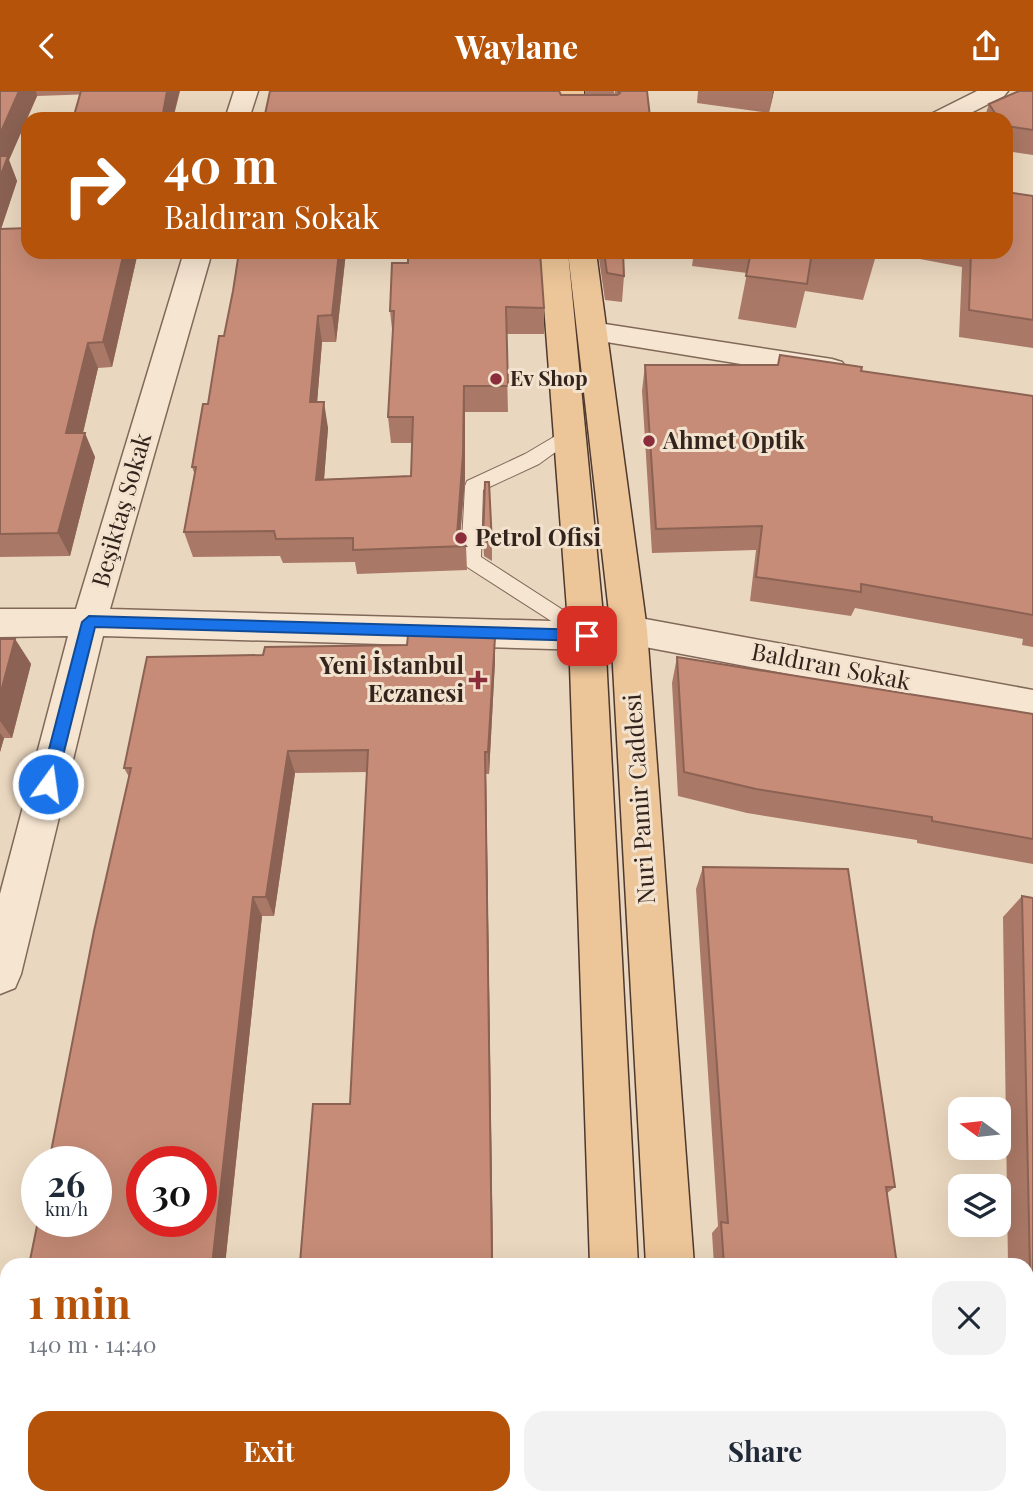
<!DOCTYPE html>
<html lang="en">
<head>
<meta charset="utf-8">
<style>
  :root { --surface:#fff; --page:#f2f2f3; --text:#1f2937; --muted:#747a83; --accent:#b45309 }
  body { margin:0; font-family:"Playfair Display",serif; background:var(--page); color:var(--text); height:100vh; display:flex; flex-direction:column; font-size:26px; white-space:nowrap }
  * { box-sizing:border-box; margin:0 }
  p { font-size:23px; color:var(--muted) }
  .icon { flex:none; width:38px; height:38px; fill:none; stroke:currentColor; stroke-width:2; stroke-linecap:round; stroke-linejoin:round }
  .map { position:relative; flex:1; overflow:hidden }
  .panel { position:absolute; left:0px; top:1167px; width:1034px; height:247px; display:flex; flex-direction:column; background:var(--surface); border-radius:21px 21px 0 0; box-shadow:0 7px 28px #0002 }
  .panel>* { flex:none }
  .top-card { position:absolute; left:21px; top:21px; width:992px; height:147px; border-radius:21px; box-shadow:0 7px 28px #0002; background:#b45309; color:#fff; overflow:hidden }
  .needle { width:46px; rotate:285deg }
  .controls { position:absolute; left:948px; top:1006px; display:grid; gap:14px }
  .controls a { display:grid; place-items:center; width:63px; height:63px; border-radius:14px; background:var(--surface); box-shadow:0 7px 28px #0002; font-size:35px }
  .speed { position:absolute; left:21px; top:1055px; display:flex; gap:14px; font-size:35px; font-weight:700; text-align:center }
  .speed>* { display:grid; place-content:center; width:91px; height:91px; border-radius:50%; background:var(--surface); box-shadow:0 7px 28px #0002; line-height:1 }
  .speed small { font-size:18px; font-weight:400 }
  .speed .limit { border:10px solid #d22; background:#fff; color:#111 }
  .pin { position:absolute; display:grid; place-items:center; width:60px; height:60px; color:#fff; margin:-30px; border-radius:14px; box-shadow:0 4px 10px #0006 }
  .me { position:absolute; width:77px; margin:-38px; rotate:14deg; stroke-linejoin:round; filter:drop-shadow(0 0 5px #0008) }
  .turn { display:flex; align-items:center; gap:24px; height:147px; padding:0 28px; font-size:32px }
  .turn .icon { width:91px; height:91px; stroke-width:2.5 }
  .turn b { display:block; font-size:49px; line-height:60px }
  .round { display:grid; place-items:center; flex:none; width:74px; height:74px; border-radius:21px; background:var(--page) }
  .headline { display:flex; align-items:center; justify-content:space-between; height:119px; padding:0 28px }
  h1 { font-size:42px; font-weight:700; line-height:52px; color:var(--accent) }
  .action { display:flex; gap:14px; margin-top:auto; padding:14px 28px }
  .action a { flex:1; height:80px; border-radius:21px; background:var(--accent); color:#fff; font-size:28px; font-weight:700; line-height:80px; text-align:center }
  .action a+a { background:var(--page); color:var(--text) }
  header { display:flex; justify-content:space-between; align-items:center; height:91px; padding:0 28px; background:var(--accent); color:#fff; font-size:32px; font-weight:700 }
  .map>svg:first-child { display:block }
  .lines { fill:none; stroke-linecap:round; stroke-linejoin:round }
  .service-casing { stroke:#816859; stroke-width:2 }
  .minor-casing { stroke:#816859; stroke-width:3 }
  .primary-casing { stroke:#4f382d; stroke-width:3 }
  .service { fill:#f6e5d1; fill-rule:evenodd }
  .minor { fill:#f6e5d1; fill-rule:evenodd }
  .primary { fill:#ecc598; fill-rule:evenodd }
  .wall { fill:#aa7866 }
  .shaded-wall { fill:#8b6253 }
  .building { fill:#c68c77; stroke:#8b6253; stroke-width:2; fill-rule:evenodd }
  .route { fill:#1a73e8; stroke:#114b97; stroke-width:2 }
  .poi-dot { fill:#8c2d3c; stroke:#f2e2ce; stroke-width:2.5 }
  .labels { text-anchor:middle; stroke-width:6; stroke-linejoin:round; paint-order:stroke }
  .far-poi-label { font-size:21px; font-weight:bold; fill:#32231c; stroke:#f2e2ce; text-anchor:start }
  .poi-label { font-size:24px; font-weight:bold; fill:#32231c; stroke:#f2e2ce; text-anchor:start }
  .street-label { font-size:24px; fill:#32231c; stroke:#f2e2ce }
</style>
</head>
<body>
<header><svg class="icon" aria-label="back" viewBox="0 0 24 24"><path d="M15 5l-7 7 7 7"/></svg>Waylane<svg class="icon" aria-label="share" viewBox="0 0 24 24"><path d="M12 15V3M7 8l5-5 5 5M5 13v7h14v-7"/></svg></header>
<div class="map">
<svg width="1033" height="1413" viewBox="0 0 1033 1413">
  <rect width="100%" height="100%" fill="#ead7bf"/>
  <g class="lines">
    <defs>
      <path id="service" d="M 569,337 L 575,339 L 578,343 L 575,347 L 539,373 L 483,399 L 481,466 L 594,539 L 597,545 L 594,551 L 587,553 L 464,474 L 461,469 L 465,395 L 467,390 L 525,363 Z"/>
      <g id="minor">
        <path d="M 234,0 L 258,0 L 249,28 L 225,28 Z"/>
        <path d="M 977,0 L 1008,0 L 1004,5 L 959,28 L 928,28 L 931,23 Z"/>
        <path d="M 184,161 L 212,161 L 110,518 L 587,531 L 599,535 L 605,545 L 599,555 L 587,559 L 103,545 L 21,883 L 15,897 L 0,903 L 0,803 L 68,545 L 0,546 L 0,518 L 76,518 Z"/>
        <path d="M 592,231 L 832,268 L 842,271 L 847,278 L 842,285 L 832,288 L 582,247 L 578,240 L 582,233 Z"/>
        <path d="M 629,525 L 1033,599 L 1033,629 L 629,553 L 617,549 L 611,539 L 617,529 Z"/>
      </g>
      <g id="primary">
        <rect x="560" y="0" width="24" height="28"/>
        <path d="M 540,161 L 568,161 L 605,545 L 638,1174 L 590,1174 L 569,545 Z"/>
        <path d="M 568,161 L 596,161 L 647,539 L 694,1174 L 646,1174 L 611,539 Z"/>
        <path d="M 596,1407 L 650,1407 L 651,1413 L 597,1413 Z"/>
        <rect x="658" y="1407" width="54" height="6"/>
      </g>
    </defs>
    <!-- service casing -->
    <use href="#service" class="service-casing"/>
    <!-- minor casing -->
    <use href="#minor" class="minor-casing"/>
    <!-- primary casing -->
    <use href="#primary" class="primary-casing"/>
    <!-- service -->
    <use href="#service" class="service"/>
    <!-- minor -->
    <use href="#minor" class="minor"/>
    <!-- primary -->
    <use href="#primary" class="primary"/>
  </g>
  <!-- wall -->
  <g class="wall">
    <path d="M 0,0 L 180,0 L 37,5 L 9,69 L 17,90 L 1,138 L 138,161 L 112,276 L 98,277 L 83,342 L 95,366 L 70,465 L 0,466 Z"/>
    <path d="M 586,0 L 614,0 L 614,4 L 615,0 L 647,0 L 650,28 L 264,28 L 561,4 L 586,4 Z"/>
    <path d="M 698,0 L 774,0 L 769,22 L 697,12 Z"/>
    <path d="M 1033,0 L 1033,64 L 1006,60 L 1006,28 L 984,28 L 989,13 Z"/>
    <path d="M 1033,105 L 1033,257 L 959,246 L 962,176 L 920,168 L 922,161 L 1006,161 Z"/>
    <path d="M 239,161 L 346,161 L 336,251 L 322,251 L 317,311 L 328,337 L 324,388 L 411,385 L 412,352 L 391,352 L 388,326 L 393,247 L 390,220 L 392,172 L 544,217 L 544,243 L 506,243 L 508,321 L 465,321 L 465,389 L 460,448 L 466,455 L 467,479 L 357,483 L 355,471 L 283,472 L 280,465 L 193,466 L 184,441 L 195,384 L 192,376 L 208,313 L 224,245 L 233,200 Z"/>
    <path d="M 598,161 L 623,161 L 624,185 L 622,211 L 605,209 Z"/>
    <path d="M 694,161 L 877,161 L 863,209 L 805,200 L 796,237 L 738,228 L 747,182 L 692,175 Z"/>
    <path d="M 780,264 L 861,280 L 1033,305 L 1033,556 L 1022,554 L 1023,548 L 855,517 L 851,525 L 750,510 L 756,459 L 652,462 L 642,300 L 645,274 L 778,274 Z"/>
    <path d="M 483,448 L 492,453 L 492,470 L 484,465 Z"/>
    <path d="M 495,546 L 495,570 L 489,683 L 486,683 L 493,1174 L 303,1174 L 300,1172 L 350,1013 L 367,681 L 295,682 L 274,825 L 262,825 L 225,1174 L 29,1174 L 129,686 L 124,677 L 263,564 L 407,554 Z"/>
    <path d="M 0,548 L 15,548 L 31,573 L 12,647 L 4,647 L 0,661 Z"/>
    <path d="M 677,566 L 1033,623 L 1033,773 L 917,752 L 917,749 L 747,722 L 678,705 L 672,592 Z"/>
    <path d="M 703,776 L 895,1096 L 886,1103 L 897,1174 L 714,1174 L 712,1142 L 718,1135 L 696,798 Z"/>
    <path d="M 1022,805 L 1033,807 L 1033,1396 L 1027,1395 L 1027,1174 L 1008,1174 L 1003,826 Z"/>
    <path d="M 0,1395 L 7,1396 L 7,1407 L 115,1407 L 175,1413 L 0,1413 Z"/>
    <rect x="730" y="1407" width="218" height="6"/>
  </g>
  <!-- shaded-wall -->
  <g class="shaded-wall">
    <path d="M 19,0 L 36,0 L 37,5 L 9,69 L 17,90 L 0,141 L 0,43 Z"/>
    <path d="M 167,0 L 180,0 L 173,28 L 162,28 Z"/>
    <path d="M 773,0 L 774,0 L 769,22 Z"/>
    <path d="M 124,161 L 138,161 L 112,276 L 103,251 Z"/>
    <path d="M 339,161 L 346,161 L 336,251 L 332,224 Z"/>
    <path d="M 318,225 L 322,251 L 315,337 L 310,311 Z"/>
    <path d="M 88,252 L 98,277 L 77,367 L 66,342 Z"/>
    <path d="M 464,295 L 465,321 L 465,389 L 459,455 L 457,444 Z"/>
    <path d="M 324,311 L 328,337 L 322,414 L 316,389 Z"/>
    <path d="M 85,342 L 95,366 L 70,465 L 58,442 Z"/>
    <path d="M 495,546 L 495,570 L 489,683 L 488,661 Z"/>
    <path d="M 15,548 L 31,573 L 12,647 L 0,630 L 0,604 Z"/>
    <path d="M 0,642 L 4,647 L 0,661 Z"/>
    <path d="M 288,660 L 295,682 L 274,825 L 266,806 Z"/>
    <path d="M 485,661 L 486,683 L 493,1174 L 492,1169 Z"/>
    <path d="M 253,806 L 262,825 L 225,1174 L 212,1174 Z"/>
  </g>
  <!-- building -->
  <g class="building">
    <path d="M 0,0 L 19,0 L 0,43 Z"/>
    <path d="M 81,0 L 167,0 L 162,28 L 73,28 Z"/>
    <path d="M 270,0 L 559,0 L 561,4 L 617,4 L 620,2 L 618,0 L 647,0 L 650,26 L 614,26 L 614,28 L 264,28 Z"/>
    <path d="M 1019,0 L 1033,0 L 1033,39 L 1006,35 L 1006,28 L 999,28 L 989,13 Z"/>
    <path d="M 0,65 L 8,65 L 0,86 Z"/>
    <path d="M 1006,101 L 1033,105 L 1033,229 L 969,219 L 971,161 L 1006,161 Z"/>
    <path d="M 28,137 L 28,161 L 124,161 L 103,251 L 88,252 L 66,342 L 85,342 L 58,442 L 0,443 L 0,138 Z"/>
    <path d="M 239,161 L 339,161 L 332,224 L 318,225 L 310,311 L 324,311 L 316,389 L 411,385 L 413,326 L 388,326 L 394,220 L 390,220 L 392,172 L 408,172 L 408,161 L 540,161 L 544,217 L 506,216 L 508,295 L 464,295 L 463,363 L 457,444 L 466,455 L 353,459 L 353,447 L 276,448 L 274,440 L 184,441 L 196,376 L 192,376 L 203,313 L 208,313 L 219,245 L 224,245 L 233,200 Z"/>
    <path d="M 604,161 L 623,161 L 624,185 L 607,182 Z"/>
    <path d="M 751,161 L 812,161 L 807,193 L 746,185 Z"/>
    <path d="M 844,161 L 877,161 L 876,166 Z"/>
    <path d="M 780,264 L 862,276 L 861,280 L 1033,305 L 1033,524 L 861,493 L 861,501 L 756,486 L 762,435 L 656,438 L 645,274 L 778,274 Z"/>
    <path d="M 485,391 L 489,391 L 492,453 L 483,448 Z"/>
    <path d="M 408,544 L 495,546 L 488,661 L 485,661 L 492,1169 L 490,1169 L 490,1174 L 309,1174 L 309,1172 L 300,1172 L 313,1013 L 350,1013 L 368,659 L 288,660 L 266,806 L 253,806 L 212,1174 L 29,1174 L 38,1130 L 96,1130 L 96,1071 L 49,1071 L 94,840 L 131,677 L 124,677 L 147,566 L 263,564 L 265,556 L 407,554 ZM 142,1071 L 201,1071 L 201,1130 L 142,1130 Z"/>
    <path d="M 0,548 L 15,548 L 0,604 Z"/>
    <path d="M 677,566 L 1033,623 L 1033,748 L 932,730 L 932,726 L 756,698 L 684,681 Z"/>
    <path d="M 703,776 L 848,778 L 895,1096 L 886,1096 L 897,1174 L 724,1174 L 721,1131 L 728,1132 Z"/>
    <path d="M 1022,805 L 1033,807 L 1033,1391 L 1030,1390 L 1027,1178 L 1030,1179 Z"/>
    <path d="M 7,1268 L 7,1357 L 0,1357 L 0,1297 Z"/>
    <path d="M 0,1399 L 7,1399 L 7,1407 L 84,1407 L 144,1413 L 0,1413 Z"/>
    <rect x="291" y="1407" width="192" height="6"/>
    <path d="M 740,1407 L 948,1407 L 948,1413 L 741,1413 Z"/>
  </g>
  <!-- route -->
  <path class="route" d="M 89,525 L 587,539 L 594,545 L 587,550 L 95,536 L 56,693 L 54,698 L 43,698 L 40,693 L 82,531 Z"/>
  <!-- markers -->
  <g class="poi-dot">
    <circle cx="496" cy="288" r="7"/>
    <circle cx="649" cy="350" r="7"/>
    <circle cx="461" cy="447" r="7"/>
    <path d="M474.5 578.5h7v7h7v7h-7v7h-7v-7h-7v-7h7z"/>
  </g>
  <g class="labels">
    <!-- far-poi labels -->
    <g class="far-poi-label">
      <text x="510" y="295">Ev Shop</text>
    </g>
    <!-- poi labels -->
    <g class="poi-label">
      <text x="663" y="358">Ahmet Optik</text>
      <text x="475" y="455">Petrol Ofisi</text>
      <text x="464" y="583" text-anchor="end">Yeni İstanbul<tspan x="464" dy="28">Eczanesi</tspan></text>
    </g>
    <!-- street labels -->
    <g class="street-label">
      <text transform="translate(122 419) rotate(-74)" y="8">Beşiktaş Sokak</text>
      <text transform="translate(831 576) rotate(11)" y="8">Baldıran Sokak</text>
      <text transform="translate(640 708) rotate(-94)" y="8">Nuri Pamir Caddesi</text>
    </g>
  </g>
</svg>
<div class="controls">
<a><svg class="needle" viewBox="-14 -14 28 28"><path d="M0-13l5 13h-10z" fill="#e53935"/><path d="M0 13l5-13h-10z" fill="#747a83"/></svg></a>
<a><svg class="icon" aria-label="layers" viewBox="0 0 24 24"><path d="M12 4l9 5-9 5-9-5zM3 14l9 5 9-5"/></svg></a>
</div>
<div class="speed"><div>26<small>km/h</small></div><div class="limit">30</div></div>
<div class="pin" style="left:587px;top:545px;background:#d93025"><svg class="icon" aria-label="arrive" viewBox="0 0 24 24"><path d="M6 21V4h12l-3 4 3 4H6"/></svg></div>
<svg class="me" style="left:48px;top:693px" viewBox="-20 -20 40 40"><circle r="17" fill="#1a73e8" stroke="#fff" stroke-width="3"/><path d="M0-11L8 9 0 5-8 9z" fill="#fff"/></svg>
<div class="top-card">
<div class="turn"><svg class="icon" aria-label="right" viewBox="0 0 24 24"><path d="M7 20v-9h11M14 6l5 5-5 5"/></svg><div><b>40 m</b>Baldıran Sokak</div></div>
</div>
<section class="panel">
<div class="headline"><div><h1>1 min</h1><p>140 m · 14:40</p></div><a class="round"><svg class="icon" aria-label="close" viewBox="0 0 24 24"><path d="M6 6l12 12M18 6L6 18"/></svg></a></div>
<div class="action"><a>Exit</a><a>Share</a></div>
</section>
</div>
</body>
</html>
